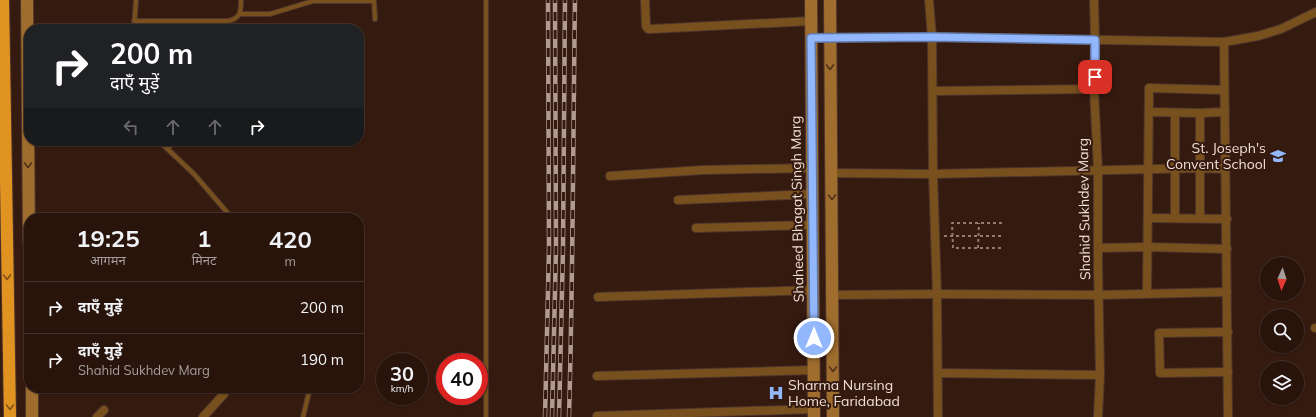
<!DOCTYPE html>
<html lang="hi">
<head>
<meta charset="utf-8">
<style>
  :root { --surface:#28140b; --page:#342119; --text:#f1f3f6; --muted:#a59e9d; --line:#44332c }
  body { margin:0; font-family:Mulish,"Noto Sans Devanagari",sans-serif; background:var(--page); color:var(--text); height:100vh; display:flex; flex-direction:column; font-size:15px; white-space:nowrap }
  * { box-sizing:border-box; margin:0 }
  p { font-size:13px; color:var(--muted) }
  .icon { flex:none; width:22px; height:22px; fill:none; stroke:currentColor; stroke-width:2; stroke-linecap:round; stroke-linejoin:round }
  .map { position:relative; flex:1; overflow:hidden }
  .side { position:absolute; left:24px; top:213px; width:340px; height:180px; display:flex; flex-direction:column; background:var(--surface); border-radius:16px; box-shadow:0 1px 3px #0004,0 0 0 1px var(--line) }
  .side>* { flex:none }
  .hud { position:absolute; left:24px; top:24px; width:340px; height:122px; border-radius:16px; box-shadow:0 1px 3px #0004,0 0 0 1px var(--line); background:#202124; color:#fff; overflow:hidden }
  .needle { width:26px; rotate:183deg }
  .buttons { position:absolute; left:1260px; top:257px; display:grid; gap:8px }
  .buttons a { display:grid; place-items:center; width:44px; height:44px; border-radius:50%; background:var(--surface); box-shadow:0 1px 3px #0004,0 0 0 1px var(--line); font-size:20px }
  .speed { position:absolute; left:376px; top:353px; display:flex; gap:8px; font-size:20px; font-weight:700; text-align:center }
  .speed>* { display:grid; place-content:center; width:52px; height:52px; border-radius:50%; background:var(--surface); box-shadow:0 1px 3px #0004,0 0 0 1px var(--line); line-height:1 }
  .speed small { font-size:10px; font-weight:400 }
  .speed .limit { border:6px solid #d22; background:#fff; color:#111 }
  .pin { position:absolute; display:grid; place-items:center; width:34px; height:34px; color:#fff; margin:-17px; border-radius:8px; box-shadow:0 2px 6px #0006 }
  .me { position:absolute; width:44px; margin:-22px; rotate:0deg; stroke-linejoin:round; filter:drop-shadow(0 0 3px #0008) }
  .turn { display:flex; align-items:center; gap:14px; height:84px; padding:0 20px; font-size:18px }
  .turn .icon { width:52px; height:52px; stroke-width:2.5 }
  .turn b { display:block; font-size:28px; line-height:34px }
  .lanes { display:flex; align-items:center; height:38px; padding:0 20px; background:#0003; justify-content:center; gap:20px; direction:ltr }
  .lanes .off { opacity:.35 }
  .eta { display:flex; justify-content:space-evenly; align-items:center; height:68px; text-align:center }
  .eta b { font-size:24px; font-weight:700; line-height:28px }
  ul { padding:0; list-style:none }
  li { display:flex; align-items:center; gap:12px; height:52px; padding:0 20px; border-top:1px solid var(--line) }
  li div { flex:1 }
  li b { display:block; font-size:15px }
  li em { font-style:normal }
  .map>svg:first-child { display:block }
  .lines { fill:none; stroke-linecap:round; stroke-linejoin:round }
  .lane-casing { stroke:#4f352b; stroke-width:6 }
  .street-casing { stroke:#4f352b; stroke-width:10 }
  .secondary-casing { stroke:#4f352b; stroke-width:14 }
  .highway-casing { stroke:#4f352b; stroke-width:14 }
  .path { stroke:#937b72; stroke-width:2; stroke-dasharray:3 3; stroke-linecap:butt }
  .lane { stroke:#77501e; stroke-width:4 }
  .street { stroke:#77501e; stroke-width:8 }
  .secondary { stroke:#9f6d2e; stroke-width:12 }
  .highway { stroke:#e19322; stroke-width:12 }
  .rail-casing { stroke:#b09a92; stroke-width:4.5 }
  .rail { stroke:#351a0f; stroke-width:3; stroke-dasharray:9; stroke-linecap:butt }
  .oneway { stroke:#502f17 }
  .oneway2 { stroke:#825018 }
  .route-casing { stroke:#6077a4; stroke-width:10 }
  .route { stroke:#93b7fd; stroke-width:7 }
  .labels { text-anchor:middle; stroke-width:4; stroke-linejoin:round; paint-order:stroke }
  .poi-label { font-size:14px; fill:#f1ded7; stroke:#351a0f; text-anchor:end }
  .street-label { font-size:14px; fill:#f1ded7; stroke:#351a0f }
</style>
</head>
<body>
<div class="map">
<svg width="1316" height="417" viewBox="0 0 1316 417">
  <rect width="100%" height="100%" fill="#351a0f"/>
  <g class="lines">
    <defs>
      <g id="lane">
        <path d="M 374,0 L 375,19"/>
        <path d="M 240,14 L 270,14 L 313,1 L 374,1"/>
        <path d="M 134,21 L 228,21 C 241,18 241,12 241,0"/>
        <path d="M 134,29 L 136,0"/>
        <path d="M 159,141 L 194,174 L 232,218"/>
        <path d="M 168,149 L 173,141"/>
        <path d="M 303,417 L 310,388"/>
        <path d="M 486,417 L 486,0"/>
      </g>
      <g id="street">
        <path d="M 645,0 L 646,26 L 648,29 L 651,29 L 811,21"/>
        <path d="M 929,0 L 932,37 L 933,174 L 937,294 L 938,417"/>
        <path d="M 1094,0 L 1095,40 L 1094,89 L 1098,170 L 1098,266 L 1100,375 L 1098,417"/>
        <path d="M 811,38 L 932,37 L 1224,42 L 1258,36 L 1281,29 L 1316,12"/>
        <path d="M 1224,42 L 1228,417"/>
        <path d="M 933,91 L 1094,89"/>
        <path d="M 1149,112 L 1200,113 L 1225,112"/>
        <path d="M 1175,113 L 1175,218"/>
        <path d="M 831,173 L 933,174 L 1199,168 L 1225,169"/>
        <path d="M 610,176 L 703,170 L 811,168"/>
        <path d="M 678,200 L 812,194"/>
        <path d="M 1149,218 L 1227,219"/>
        <path d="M 1200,218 L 1200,113"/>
        <path d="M 696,228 L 812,225"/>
        <path d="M 1098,248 L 1148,247 L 1227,249"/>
        <path d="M 1147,293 L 1149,88 L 1224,90"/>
        <path d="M 832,295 L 937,294 L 1098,295 L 1227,292"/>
        <path d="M 598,297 L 813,290"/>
        <path d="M 1315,328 L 1316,328"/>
        <path d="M 1228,332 L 1159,333 L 1160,373 L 1228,372"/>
        <path d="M 938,373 L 1100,375"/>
        <path d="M 597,376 L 814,370"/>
        <path d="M 597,416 L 814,409"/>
        <path d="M 97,417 L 104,410"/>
        <path d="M 203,417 L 224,394 L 223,388"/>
      </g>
      <g id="secondary">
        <path d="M 27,0 L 29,241"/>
        <path d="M 811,0 L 814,417"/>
        <path d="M 830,0 L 833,417"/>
        <path d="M 32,388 L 32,417"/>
      </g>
      <path id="highway" d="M 3,0 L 10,417"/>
    </defs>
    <!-- lane casing -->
    <use href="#lane" class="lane-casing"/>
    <!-- street casing -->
    <use href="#street" class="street-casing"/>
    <!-- secondary casing -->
    <use href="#secondary" class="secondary-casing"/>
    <!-- highway casing -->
    <use href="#highway" class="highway-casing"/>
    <!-- path -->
    <g class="path">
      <path d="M 1002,223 L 952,223 L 953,248 L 1003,248"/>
      <path d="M 944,236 L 1003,236"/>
      <path d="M 978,248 L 979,223"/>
    </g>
    <!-- lane -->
    <use href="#lane" class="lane"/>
    <!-- street -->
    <use href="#street" class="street"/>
    <!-- secondary -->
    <use href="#secondary" class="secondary"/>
    <!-- highway -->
    <use href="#highway" class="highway"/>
    <defs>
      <g id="rail">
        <path d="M 545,417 L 549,248 L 548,0"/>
        <path d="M 552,417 L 556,249 L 555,0"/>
        <path d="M 559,417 L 563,249 L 565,0"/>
        <path d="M 569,417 C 573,278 573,139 575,0"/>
      </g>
    </defs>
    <!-- rail casing -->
    <use href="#rail" class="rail-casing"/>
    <!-- rail -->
    <use href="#rail" class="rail"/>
  </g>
  <!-- one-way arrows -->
  <defs><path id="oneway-chevron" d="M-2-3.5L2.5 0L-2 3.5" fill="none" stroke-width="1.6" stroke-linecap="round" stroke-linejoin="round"/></defs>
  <g class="oneway">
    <use href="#oneway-chevron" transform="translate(830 67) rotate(90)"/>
    <use href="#oneway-chevron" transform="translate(28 165) rotate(90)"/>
    <use href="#oneway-chevron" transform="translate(832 197) rotate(89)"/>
    <use href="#oneway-chevron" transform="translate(833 369) rotate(90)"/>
  </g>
  <g class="oneway2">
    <use href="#oneway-chevron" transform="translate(7 277) rotate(89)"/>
    <use href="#oneway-chevron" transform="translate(10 407) rotate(90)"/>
  </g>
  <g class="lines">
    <defs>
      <path id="route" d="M 814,338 L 811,38 L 932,37 L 1095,40 L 1095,77"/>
    </defs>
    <!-- route casing -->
    <use href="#route" class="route-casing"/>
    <!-- route -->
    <use href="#route" class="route"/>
  </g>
  <!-- icons -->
  <defs>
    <symbol id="school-bare" viewBox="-9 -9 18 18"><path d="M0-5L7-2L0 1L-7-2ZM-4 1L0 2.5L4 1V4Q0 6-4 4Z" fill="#93b7fd" stroke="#351a0f" stroke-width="2.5" paint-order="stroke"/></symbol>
    <symbol id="hospital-bare" viewBox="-9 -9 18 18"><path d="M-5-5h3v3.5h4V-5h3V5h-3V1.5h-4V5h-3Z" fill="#93b7fd" stroke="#351a0f" stroke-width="2.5" paint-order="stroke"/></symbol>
  </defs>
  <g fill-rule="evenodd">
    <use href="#school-bare" x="1267" y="145" width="22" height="22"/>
    <use href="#hospital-bare" x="765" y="382" width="22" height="22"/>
  </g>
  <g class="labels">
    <!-- poi labels -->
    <g class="poi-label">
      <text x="1266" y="153">St. Joseph's<tspan x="1266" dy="16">Convent School</tspan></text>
      <text x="788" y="390" text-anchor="start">Sharma Nursing<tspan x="788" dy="16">Home, Faridabad</tspan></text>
    </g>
    <!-- street labels -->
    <g class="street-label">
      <text transform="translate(797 209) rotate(-91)" y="5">Shaheed Bhagat Singh Marg</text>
      <text transform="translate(1084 209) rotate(-91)" y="5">Shahid Sukhdev Marg</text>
    </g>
  </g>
</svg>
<div class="buttons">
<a><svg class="needle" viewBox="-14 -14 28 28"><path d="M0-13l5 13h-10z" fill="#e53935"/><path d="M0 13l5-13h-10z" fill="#a59e9d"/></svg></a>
<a><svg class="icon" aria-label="search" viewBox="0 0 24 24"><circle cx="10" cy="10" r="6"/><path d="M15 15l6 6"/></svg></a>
<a><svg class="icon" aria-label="layers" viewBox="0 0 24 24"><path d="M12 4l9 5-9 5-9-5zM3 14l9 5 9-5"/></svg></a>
</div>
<div class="speed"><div>30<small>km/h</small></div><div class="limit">40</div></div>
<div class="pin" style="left:1095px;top:77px;background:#d93025"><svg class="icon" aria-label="arrive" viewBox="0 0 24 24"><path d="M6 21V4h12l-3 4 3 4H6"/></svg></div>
<svg class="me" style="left:814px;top:338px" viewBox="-20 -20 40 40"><circle r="17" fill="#93b7fd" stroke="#fff" stroke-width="3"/><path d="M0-11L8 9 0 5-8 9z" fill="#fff"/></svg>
<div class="hud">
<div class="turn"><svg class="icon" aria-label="right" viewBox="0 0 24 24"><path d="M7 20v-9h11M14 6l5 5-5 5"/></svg><div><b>200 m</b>दाएँ मुड़ें</div></div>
<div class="lanes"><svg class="icon off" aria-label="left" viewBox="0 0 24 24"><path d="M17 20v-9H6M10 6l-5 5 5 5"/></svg><svg class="icon off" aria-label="ahead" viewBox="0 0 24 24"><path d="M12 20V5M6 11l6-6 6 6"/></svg><svg class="icon off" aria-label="ahead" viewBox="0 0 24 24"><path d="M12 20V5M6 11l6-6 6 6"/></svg><svg class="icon" aria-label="right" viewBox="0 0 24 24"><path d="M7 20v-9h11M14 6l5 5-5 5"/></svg></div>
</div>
<section class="side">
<div class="eta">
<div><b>19:25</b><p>आगमन</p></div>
<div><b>1</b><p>मिनट</p></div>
<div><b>420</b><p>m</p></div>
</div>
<ul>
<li><svg class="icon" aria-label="right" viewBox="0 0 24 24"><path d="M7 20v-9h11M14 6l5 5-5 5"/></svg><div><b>दाएँ मुड़ें</b></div><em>200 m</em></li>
<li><svg class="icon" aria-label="right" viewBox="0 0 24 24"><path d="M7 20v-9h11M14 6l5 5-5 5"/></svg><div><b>दाएँ मुड़ें</b><p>Shahid Sukhdev Marg</p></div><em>190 m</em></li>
</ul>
</section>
</div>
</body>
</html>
